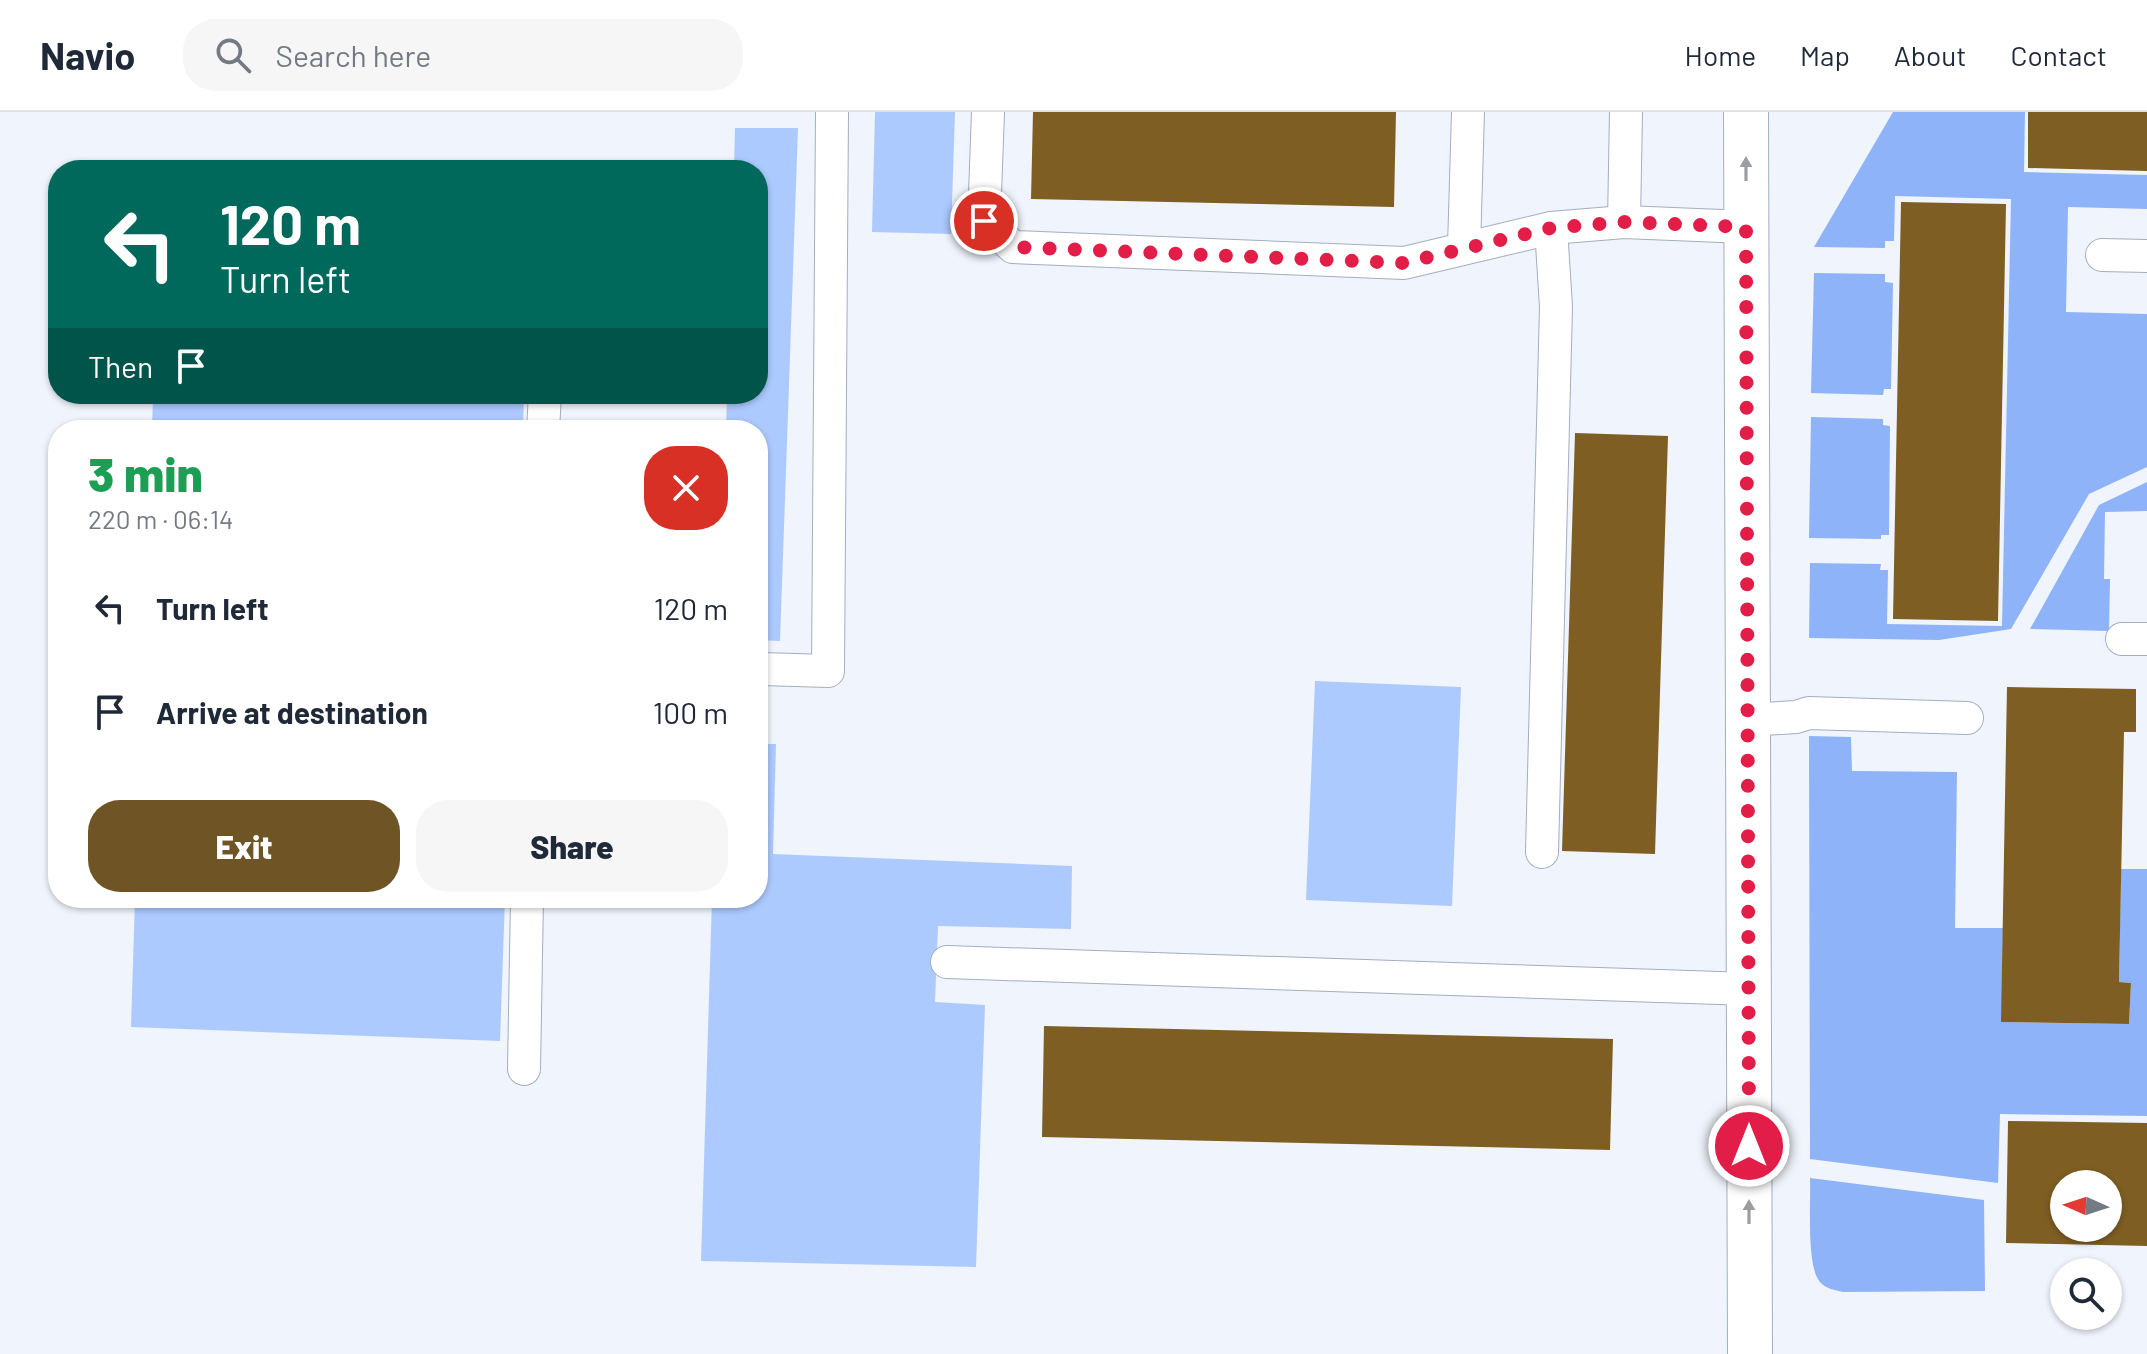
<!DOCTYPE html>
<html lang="en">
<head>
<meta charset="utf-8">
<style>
  :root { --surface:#fff; --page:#f6f6f7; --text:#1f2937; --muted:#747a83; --line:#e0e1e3; --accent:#6f5526 }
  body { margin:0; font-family:Barlow,sans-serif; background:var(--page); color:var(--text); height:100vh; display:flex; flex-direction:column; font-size:30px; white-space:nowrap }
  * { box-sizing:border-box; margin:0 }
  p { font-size:26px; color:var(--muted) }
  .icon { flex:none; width:44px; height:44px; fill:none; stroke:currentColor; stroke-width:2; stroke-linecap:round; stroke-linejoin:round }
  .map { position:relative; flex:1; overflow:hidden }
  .sheet { position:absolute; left:48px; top:308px; width:720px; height:488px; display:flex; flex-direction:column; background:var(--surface); border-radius:32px; box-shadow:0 2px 6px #0004 }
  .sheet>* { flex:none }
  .guide { position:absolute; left:48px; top:48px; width:720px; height:244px; border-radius:32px; box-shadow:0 2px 6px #0004; background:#00695c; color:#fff; overflow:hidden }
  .needle { width:52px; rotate:273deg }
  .buttons { position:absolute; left:2050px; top:1058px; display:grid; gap:16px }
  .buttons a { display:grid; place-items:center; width:72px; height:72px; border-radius:50%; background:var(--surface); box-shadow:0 2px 6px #0004; font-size:40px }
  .pin { position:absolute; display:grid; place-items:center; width:68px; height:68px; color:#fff; margin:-34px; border:4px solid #fff; border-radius:50%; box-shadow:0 2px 8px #0007 }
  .me { position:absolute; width:88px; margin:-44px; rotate:0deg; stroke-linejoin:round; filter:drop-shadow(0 0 6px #0008) }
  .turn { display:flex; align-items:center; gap:28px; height:168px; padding:0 40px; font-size:36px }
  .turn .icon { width:104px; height:104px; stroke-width:2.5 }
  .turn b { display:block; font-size:56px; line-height:68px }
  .then { display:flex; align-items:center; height:76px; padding:0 40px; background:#0003; gap:16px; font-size:30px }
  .round { display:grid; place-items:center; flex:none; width:84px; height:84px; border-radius:32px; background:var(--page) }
  .headline { display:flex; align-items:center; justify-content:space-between; height:136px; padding:0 40px }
  h1 { font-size:48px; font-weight:800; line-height:60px; color:#1e9e55 }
  .primary-button { display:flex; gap:16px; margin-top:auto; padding:16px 40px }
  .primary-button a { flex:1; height:92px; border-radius:32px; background:var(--accent); color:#fff; font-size:32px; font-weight:800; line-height:92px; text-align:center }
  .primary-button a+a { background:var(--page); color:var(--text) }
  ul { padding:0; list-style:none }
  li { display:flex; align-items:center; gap:24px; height:104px; padding:0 40px }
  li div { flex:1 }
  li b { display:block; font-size:30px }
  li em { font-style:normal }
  header { display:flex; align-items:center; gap:48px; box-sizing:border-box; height:112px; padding:0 40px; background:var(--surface); border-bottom:2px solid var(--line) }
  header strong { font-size:38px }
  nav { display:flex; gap:44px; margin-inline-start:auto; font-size:28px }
  .search { width:560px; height:72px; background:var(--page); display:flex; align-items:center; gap:20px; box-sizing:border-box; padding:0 28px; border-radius:32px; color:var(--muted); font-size:30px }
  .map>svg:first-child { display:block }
  .green { fill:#adcaff }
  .forest { fill:#8eb3f8 }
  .building { fill:#7e5e23; fill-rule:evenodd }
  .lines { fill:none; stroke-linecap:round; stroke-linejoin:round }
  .lane-casing { stroke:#a3aec1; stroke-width:34 }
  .secondary-casing { stroke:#a3aec1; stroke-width:46 }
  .lane { stroke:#fff; stroke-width:32 }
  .secondary { stroke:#fff; stroke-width:44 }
  .oneway { fill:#9c9da1 }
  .route { stroke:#e11d48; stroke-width:14; stroke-dasharray:0 25.2 }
</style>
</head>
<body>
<header>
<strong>Navio</strong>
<div class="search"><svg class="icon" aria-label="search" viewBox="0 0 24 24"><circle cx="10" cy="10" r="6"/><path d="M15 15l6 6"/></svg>Search here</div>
<nav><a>Home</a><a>Map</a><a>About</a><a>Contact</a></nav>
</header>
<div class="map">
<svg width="2147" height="1242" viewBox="0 0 2147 1242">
  <rect width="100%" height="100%" fill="#f0f4fc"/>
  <!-- green -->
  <g class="green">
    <path d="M 875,0 L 955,0 L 951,122 L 872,120 Z"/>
    <path d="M 735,16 L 798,16 L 780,529 L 758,528 L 758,318 L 726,318 L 727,282 L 758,282 L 758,58 L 734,58 Z"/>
    <path d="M 153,282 L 524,282 L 523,318 L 152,318 Z"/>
    <path d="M 1315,569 L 1461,575 L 1452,794 L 1306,788 Z"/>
    <path d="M 758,632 L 776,632 L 773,742 L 1072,754 L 1071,817 L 938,814 L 935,890 L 985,893 L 976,1155 L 701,1149 L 712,786 L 758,786 Z"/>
    <path d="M 135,786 L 505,786 L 500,929 L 131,915 Z"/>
  </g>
  <!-- forest -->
  <g class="forest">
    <path d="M 1893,0 L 2025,0 L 2024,60 L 2147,63 L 2147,97 L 2068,95 L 2066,200 L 2147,202 L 2147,355 L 2089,382 L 2011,517 L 1939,528 L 1809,526 L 1810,451 L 1881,452 L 1880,458 L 1888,458 L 1887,512 L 2002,514 L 2011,87 L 1895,84 L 1894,129 L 1885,129 L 1885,136 L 1814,135 Z"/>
    <path d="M 1814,161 L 1885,162 L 1885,170 L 1893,171 L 1891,277 L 1884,277 L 1883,283 L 1811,281 Z"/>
    <path d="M 1811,305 L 1883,307 L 1883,313 L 1890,314 L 1889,423 L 1881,423 L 1881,427 L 1809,426 Z"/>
    <path d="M 2147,370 L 2147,399 L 2105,400 L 2104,467 L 2110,467 L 2109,519 L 2030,517 L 2099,393 Z"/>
    <path d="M 1809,624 L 1851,625 L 1852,659 L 1957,660 L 1955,816 L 2003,816 L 2002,910 L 2129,912 L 2131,871 L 2119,870 L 2121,757 L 2147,757 L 2147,1004 L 2000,1002 L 1998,1071 L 1810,1047 Z"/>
    <path d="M 1810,1066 L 1984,1088 L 1985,1179 L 1843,1180 C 1835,1178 1826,1177 1820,1170 C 1806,1154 1811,1089 1810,1066 Z"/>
  </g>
  <!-- building -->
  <g class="building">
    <path d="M 1033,0 L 1396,0 L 1394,95 L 1031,87 Z"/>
    <path d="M 2028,0 L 2147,0 L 2147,59 L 2028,56 Z"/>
    <path d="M 1901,90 L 2006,92 L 1998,509 L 1893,507 Z"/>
    <path d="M 1575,321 L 1668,324 L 1655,742 L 1562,739 Z"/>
    <path d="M 2007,575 L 2136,577 L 2136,620 L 2124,620 L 2119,870 L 2131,871 L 2129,912 L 2001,910 Z"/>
    <path d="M 1044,914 L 1613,927 L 1610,1038 L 1042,1025 Z"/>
    <path d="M 2008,1009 L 2147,1011 L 2147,1134 L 2006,1131 ZM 2064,1072 L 2108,1072 L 2108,1116 L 2064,1116 Z"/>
  </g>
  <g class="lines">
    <defs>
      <g id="lane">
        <path d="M 988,0 L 984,109 L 1013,135 L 1404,151 L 1551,116 L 1624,110 L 1746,115"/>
        <path d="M 1624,110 L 1626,0"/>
        <path d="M 1464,136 L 1468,0"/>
        <path d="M 2102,143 L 2147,144"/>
        <path d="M 543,318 L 545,282"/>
        <path d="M 2122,527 L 2147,527"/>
        <path d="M 758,557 L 828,559 L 832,0"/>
        <path d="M 1748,608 L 1796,605 L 1809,601 L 1967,606"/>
        <path d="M 1542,740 L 1556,195 L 1551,116"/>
        <path d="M 947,850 L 1749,877"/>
        <path d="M 524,957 L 527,786"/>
      </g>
      <path id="secondary" d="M 1746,0 L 1750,1242"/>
    </defs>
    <!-- lane casing -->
    <use href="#lane" class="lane-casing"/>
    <!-- secondary casing -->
    <use href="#secondary" class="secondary-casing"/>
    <!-- lane -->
    <use href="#lane" class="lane"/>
    <!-- secondary -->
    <use href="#secondary" class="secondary"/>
  </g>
  <!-- one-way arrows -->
  <defs><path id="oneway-solid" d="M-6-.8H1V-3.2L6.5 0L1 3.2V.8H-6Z" transform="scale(2)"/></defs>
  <g class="oneway">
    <use href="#oneway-solid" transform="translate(1746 57) rotate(-90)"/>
    <use href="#oneway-solid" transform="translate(1749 1100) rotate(-90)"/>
  </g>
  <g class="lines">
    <!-- route -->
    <path class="route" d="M 984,109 L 1013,135 L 1404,151 L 1551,116 L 1624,110 L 1746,115 L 1749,1034"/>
  </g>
</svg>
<div class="buttons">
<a><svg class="needle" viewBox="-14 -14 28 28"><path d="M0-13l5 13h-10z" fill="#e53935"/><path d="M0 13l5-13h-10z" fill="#747a83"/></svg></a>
<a><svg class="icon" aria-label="search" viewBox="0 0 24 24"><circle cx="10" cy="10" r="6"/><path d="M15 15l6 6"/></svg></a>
</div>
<div class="pin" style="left:984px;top:109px;background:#d93025"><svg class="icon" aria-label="arrive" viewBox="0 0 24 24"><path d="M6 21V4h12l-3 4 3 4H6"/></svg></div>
<svg class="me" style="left:1749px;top:1034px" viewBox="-20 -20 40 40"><circle r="17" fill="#e11d48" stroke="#fff" stroke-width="3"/><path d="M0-11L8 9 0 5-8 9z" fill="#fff"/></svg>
<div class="guide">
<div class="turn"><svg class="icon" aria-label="left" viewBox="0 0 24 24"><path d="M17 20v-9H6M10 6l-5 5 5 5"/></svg><div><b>120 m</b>Turn left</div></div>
<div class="then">Then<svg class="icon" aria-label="arrive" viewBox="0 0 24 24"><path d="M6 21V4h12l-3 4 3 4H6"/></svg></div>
</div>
<section class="sheet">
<div class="headline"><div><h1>3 min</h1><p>220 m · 06:14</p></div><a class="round" style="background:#d93025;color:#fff"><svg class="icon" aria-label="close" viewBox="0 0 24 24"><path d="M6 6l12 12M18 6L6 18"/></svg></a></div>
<ul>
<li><svg class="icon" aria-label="left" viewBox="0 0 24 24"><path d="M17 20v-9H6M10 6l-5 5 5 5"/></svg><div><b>Turn left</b></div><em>120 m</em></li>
<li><svg class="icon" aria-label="arrive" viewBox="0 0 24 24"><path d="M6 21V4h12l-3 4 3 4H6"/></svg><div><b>Arrive at destination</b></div><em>100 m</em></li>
</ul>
<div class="primary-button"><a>Exit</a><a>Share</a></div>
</section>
</div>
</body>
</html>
